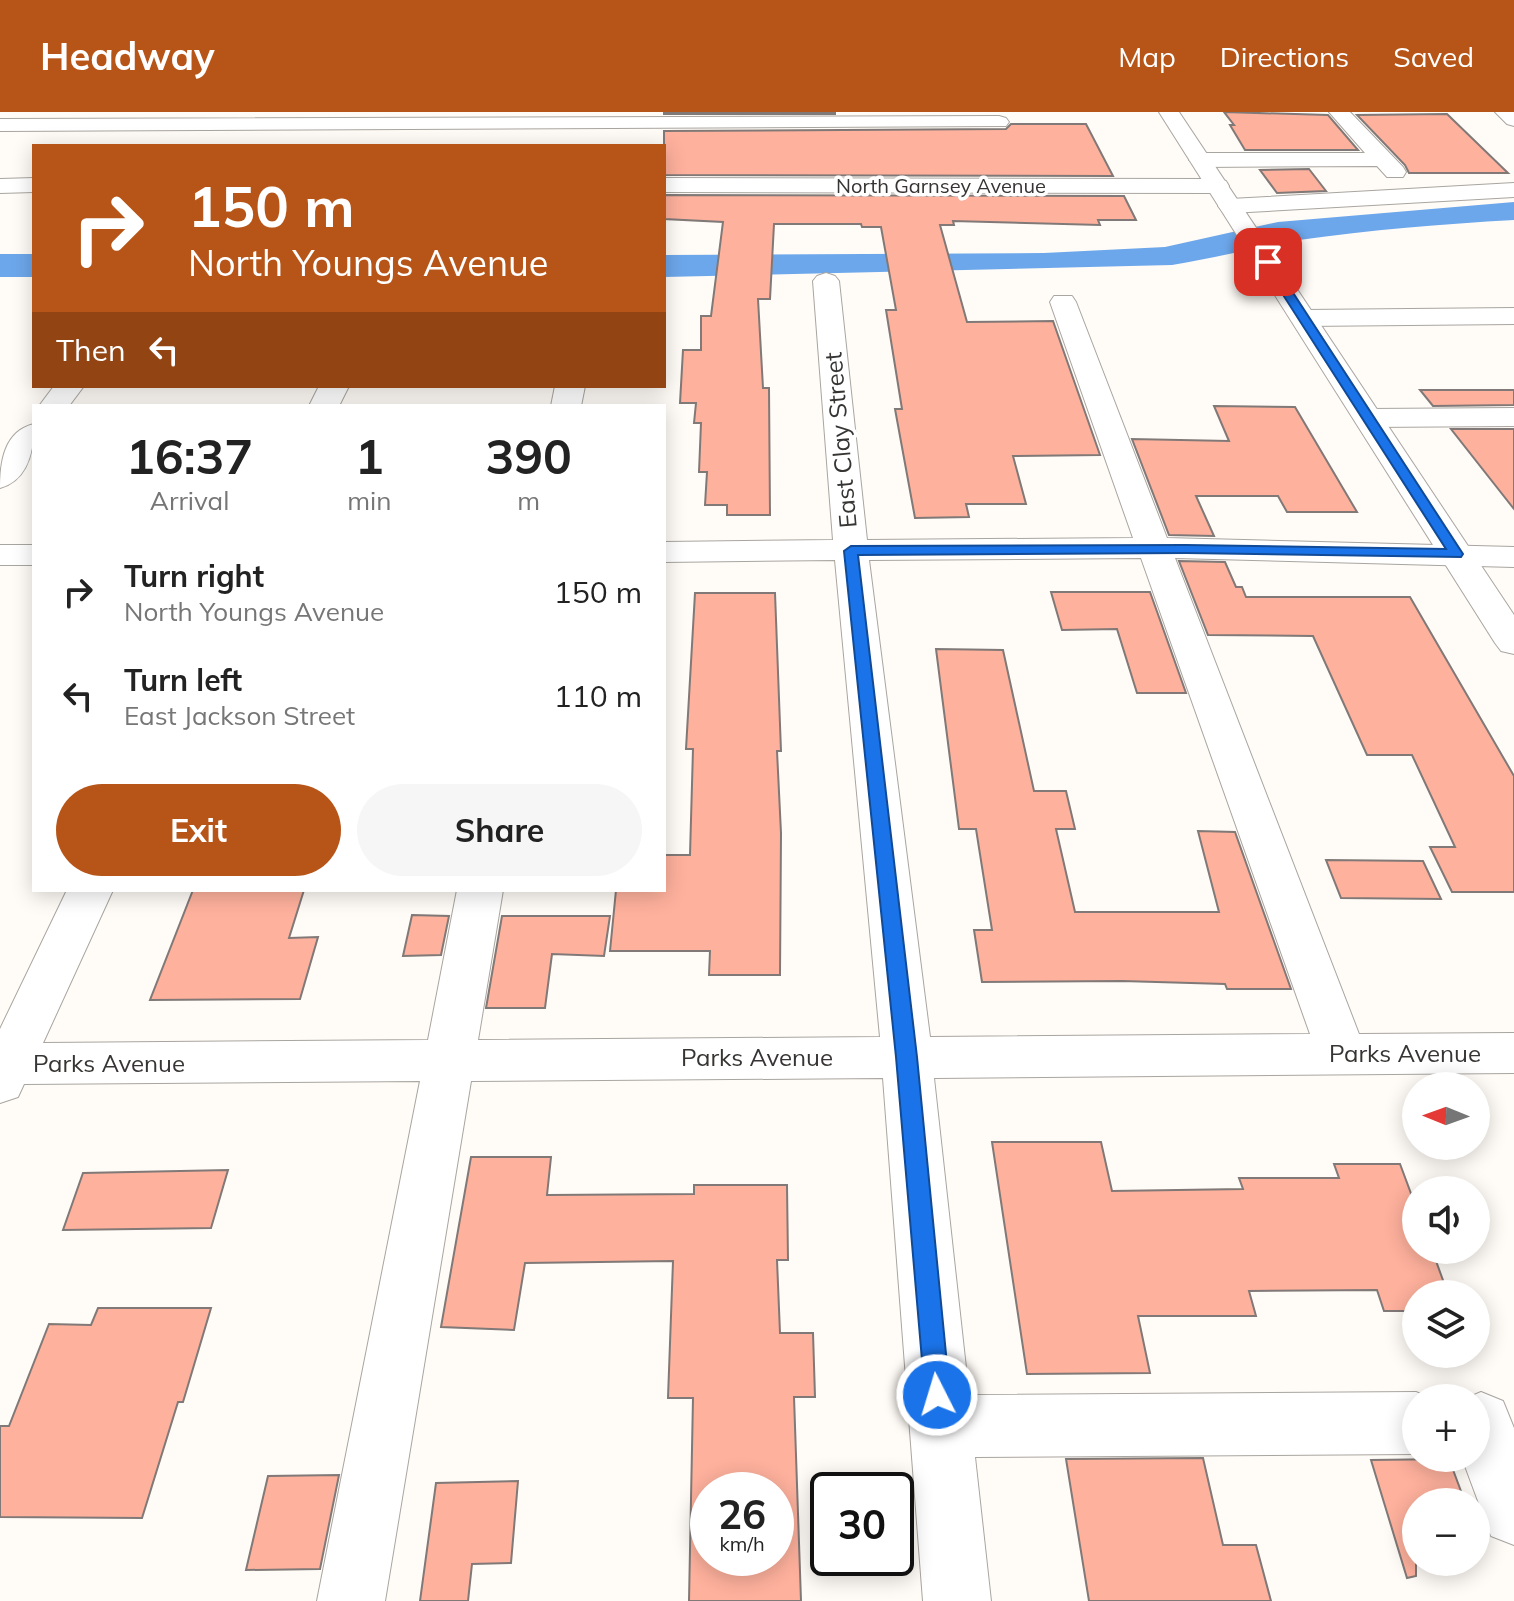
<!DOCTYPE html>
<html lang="en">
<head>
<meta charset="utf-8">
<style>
  :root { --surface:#fff; --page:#f6f6f6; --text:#222; --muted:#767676; --accent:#b75518 }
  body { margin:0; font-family:Mulish,sans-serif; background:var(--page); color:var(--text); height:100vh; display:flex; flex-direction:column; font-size:30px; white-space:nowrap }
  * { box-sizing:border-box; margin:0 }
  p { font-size:26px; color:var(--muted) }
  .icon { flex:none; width:44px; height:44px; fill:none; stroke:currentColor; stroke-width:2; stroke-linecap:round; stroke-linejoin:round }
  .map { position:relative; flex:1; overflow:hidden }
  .side { position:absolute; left:32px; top:292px; width:634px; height:488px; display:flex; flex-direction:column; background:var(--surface); border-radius:0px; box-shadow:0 4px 20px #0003 }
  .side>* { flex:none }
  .hud { position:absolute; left:32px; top:32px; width:634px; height:244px; border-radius:0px; box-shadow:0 4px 20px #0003; background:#b75518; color:#fff; overflow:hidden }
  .needle { width:52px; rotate:271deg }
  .fabs { position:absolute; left:1402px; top:960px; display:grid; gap:16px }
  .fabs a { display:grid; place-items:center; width:88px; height:88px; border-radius:50%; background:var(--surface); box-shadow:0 4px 20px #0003; font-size:40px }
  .speed { position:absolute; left:690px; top:1360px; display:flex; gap:16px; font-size:40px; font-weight:700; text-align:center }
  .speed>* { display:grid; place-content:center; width:104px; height:104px; border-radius:50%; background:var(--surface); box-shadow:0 4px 20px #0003; line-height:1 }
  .speed small { font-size:20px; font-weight:400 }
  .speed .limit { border:4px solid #111; border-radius:12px; background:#fff; color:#111 }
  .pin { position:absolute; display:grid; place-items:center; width:68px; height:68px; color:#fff; margin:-34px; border-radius:16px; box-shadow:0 4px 12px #0006 }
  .me { position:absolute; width:88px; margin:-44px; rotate:355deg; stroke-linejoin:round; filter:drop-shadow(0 0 6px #0008) }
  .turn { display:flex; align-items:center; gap:28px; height:168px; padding:0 24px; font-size:36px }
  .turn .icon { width:104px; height:104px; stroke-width:2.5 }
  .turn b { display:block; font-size:56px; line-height:68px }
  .then { display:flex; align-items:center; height:76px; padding:0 24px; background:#0003; gap:16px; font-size:30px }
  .eta { display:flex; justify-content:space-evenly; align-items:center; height:136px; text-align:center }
  .eta b { font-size:48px; font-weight:700; line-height:56px }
  .action { display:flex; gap:16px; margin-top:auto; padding:16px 24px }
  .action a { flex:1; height:92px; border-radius:48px; background:var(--accent); color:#fff; font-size:32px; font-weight:700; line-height:92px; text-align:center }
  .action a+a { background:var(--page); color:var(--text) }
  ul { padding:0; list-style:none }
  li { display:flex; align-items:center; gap:24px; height:104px; padding:0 24px }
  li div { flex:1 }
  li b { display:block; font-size:30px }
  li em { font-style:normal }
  header { display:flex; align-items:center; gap:48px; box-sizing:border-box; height:112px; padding:0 40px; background:var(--accent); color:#fff }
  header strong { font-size:38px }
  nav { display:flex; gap:44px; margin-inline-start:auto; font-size:28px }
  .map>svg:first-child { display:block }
  .water { fill:#6da7eb }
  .building { fill:#feb19d; stroke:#807977; stroke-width:2; fill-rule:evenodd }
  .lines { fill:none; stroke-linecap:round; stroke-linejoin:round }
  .minor-casing { stroke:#a9a5a0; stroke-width:2 }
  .major-casing { stroke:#a9a5a0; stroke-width:2 }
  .minor { fill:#fff; fill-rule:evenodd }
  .major { fill:#fff; fill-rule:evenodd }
  .route { fill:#1a73e8; stroke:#114b97; stroke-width:2 }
  .labels { text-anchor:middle; stroke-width:7; stroke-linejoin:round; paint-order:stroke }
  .far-street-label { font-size:20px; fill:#373533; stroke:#fff }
  .street-label { font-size:24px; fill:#373533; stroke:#fff }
</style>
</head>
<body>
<header>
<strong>Headway</strong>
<nav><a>Map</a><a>Directions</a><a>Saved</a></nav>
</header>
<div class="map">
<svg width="1514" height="1489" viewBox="0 0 1514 1489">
  <rect width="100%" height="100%" fill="#fffbf6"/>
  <!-- water -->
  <g class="water">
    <path d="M 1514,90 L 1514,108 C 1442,112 1370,118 1299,128 C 1257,135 1215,146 1172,153 L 664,165 L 664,143 L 1044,141 L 1165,135 L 1278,110 Z"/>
    <rect x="0" y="142" width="34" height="23"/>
  </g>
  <!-- building -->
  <g class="building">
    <rect x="664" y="0" width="171" height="2"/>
    <path d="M 1224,0 L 1328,3 L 1358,38 L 1245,38 L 1230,13 L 1234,13 Z"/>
    <path d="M 1447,2 L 1508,61 L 1409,61 L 1405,53 L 1357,3 Z"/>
    <path d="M 1011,12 L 1086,12 L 1113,64 L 664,63 L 664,19 L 1006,17 Z"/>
    <path d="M 1309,57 L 1326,79 L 1277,81 L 1260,58 Z"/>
    <path d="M 664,83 L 1124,84 L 1136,108 L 1098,108 L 1100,113 L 953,109 L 954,113 L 940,113 L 967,210 L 1053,209 L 1100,343 L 1013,344 L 1026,392 L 966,392 L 969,405 L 915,406 L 895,297 L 902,297 L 886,198 L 896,198 L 881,115 L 862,115 L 861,112 L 774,112 L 770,187 L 758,187 L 763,276 L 769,276 L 770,403 L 727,403 L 727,393 L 705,393 L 707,360 L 699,360 L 701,311 L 694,311 L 696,291 L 680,291 L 683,238 L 701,238 L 701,204 L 711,204 L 723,110 L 664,107 Z"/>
    <path d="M 1420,278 L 1514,278 L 1514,293 L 1433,294 Z"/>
    <path d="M 1214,294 L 1295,295 L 1357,400 L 1287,400 L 1278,384 L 1196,384 L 1214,424 L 1169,423 L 1132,327 L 1229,329 Z"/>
    <path d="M 1451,317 L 1514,317 L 1514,397 Z"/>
    <path d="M 1179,449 L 1225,450 L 1236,475 L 1242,475 L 1246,485 L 1410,485 L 1514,664 L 1514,780 L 1452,780 L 1430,735 L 1455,735 L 1412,643 L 1367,643 L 1313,524 L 1208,523 Z"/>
    <path d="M 1051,480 L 1150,480 L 1186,581 L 1137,581 L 1117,517 L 1062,518 Z"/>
    <path d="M 695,481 L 775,481 L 781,639 L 777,639 L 781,721 L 780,863 L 709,863 L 710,839 L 610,839 L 616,778 L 664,778 L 664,743 L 690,743 L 693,637 L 686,637 Z"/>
    <path d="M 936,537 L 1003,538 L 1034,679 L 1066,679 L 1075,717 L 1056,717 L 1075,800 L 1219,800 L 1198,719 L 1235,720 L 1291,877 L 1227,877 L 1225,872 L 1122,869 L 982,870 L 974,818 L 992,818 L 976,717 L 959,717 Z"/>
    <path d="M 1326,748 L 1423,749 L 1441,787 L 1341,786 Z"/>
    <path d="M 193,778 L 304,778 L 289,826 L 318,825 L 300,887 L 150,888 Z"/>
    <path d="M 412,803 L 449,804 L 441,843 L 403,844 Z"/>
    <path d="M 502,804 L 610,804 L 604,844 L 552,842 L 545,896 L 486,896 Z"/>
    <path d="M 992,1030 L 1101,1030 L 1112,1079 L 1243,1077 L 1239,1066 L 1339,1066 L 1334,1052 L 1400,1052 L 1416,1095 L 1416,1138 L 1432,1138 L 1448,1182 L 1416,1182 L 1416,1199 L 1384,1199 L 1377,1178 L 1249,1179 L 1256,1204 L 1138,1204 L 1150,1261 L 1027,1262 Z"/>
    <path d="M 471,1045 L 551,1045 L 547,1083 L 694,1082 L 694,1073 L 787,1073 L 788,1148 L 777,1148 L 780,1221 L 813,1221 L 815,1285 L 794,1285 L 801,1489 L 689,1489 L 693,1286 L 668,1286 L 673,1149 L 525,1151 L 514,1218 L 441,1215 ZM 708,1378 L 776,1378 L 776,1446 L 708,1446 Z"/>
    <path d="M 228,1058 L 211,1116 L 63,1118 L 83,1061 Z"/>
    <path d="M 98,1196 L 211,1196 L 183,1290 L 178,1290 L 142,1406 L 0,1405 L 0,1314 L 9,1314 L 49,1212 L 91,1213 Z"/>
    <path d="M 1203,1346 L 1223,1433 L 1256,1433 L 1271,1489 L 1089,1489 L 1066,1347 Z"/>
    <path d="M 1449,1347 L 1465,1390 L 1416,1390 L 1416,1464 L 1407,1466 L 1371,1348 Z"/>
    <path d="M 339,1363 L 320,1457 L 246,1458 L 268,1364 Z"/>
    <path d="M 518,1369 L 511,1451 L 472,1452 L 468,1489 L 420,1489 L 436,1371 Z"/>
  </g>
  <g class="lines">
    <defs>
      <g id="minor">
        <path d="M 1329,0 L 1350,0 L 1403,55 L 1406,60 L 1403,65 L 1387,65 L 1377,54 L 1200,55 L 1189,48 L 1200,41 L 1365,41 Z"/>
        <path d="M 1495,0 L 1514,0 L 1514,14 L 1507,12 Z"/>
        <path d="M 999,4 L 1006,6 L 1009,10 L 1006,14 L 0,19 L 0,7 Z"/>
        <path d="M 34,66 L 34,80 L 0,81 L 0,67 Z"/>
        <path d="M 664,66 L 1218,67 L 1226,69 L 1229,74 L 1226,79 L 1218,81 L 664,80 Z"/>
        <path d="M 1514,71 L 1514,85 L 1230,101 L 1222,99 L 1218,94 L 1222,89 L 1230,87 Z"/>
        <path d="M 826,161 L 835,164 L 839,169 L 867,428 L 1133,426 L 1050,190 L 1054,184 L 1072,184 L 1076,190 L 1167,426 L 1514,435 L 1514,455 L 1175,446 L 1359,922 L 1514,921 L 1514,961 L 934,966 L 969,1283 L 1416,1280 L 1430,1286 L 1416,1286 L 1416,1342 L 975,1345 L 991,1489 L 923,1489 L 883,966 L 471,969 L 385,1489 L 317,1489 L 420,969 L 24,972 L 18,985 L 0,991 L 0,917 L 67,778 L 113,778 L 43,931 L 428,928 L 457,778 L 503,778 L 478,928 L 880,925 L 835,448 L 664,450 L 664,430 L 833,428 L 813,169 L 817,164 ZM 1141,446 L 1310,922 L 930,925 L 869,448 Z"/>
        <path d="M 1514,196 L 1514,212 L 1305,214 L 1296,212 L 1292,206 L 1296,200 L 1305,198 Z"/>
        <path d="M 54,274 L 84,274 L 69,294 L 39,294 Z"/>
        <path d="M 319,274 L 349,274 L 339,294 L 309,294 Z"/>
        <path d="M 555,274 L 585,274 L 581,294 L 551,294 Z"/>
        <path d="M 1514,296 L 1514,314 L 1369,315 L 1358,312 L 1354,306 L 1358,300 L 1369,297 Z"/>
        <path d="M 34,312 C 34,337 29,368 0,376 C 0,350 4,319 34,312 Z"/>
        <rect x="0" y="433" width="34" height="20"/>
        <path d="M 1481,1280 L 1503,1289 L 1514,1316 L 1514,1433 L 1491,1424 L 1462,1346 L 1476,1346 L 1476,1286 L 1467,1286 Z"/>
      </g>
      <path id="major" d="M 1159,0 L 1179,0 L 1514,503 L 1514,542 L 1501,539 L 1495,531 Z"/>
    </defs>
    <!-- minor casing -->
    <use href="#minor" class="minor-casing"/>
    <!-- major casing -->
    <use href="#major" class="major-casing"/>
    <!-- minor -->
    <use href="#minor" class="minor"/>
    <!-- major -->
    <use href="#major" class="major"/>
  </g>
  <!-- route -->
  <path class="route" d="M 1268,147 L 1273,150 L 1463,442 L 1461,445 L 1186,441 L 858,443 L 917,945 L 950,1283 L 946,1292 L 937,1296 L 928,1292 L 925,1283 L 896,945 L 844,439 L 851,434 L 1186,433 L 1446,437 L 1262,150 Z"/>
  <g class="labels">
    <!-- far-street labels -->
    <g class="far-street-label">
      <text x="941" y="81">North Garnsey Avenue</text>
    </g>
    <!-- street labels -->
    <g class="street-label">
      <text transform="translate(841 328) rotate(-95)" y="8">East Clay Street</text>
      <text x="1405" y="950">Parks Avenue</text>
      <text x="757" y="954">Parks Avenue</text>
      <text x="109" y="960">Parks Avenue</text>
    </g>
  </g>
</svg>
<div class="fabs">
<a><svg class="needle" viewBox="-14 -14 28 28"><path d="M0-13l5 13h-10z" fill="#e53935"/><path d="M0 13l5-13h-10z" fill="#767676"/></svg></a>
<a><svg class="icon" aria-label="sound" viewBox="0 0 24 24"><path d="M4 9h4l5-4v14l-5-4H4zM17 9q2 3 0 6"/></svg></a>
<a><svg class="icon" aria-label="layers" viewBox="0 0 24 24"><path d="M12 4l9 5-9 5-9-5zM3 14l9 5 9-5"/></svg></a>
<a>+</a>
<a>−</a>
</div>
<div class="speed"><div>26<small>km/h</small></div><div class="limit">30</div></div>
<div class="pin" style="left:1268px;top:150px;background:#d93025"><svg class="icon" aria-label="arrive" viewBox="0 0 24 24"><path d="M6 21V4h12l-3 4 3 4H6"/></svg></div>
<svg class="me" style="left:937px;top:1283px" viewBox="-20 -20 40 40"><circle r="17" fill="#1a73e8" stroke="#fff" stroke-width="3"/><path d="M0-11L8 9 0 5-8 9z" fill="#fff"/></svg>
<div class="hud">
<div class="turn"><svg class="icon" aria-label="right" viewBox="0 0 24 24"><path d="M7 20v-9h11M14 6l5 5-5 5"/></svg><div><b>150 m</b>North Youngs Avenue</div></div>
<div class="then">Then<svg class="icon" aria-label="left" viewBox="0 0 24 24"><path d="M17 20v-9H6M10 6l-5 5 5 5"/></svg></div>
</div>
<section class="side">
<div class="eta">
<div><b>16:37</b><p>Arrival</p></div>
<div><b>1</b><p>min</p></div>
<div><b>390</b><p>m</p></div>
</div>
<ul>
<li><svg class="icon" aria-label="right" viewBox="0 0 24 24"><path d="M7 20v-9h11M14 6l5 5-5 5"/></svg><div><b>Turn right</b><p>North Youngs Avenue</p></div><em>150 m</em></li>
<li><svg class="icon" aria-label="left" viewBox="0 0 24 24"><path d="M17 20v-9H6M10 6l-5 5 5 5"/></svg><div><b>Turn left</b><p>East Jackson Street</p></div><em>110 m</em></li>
</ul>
<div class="action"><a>Exit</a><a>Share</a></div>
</section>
</div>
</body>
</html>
